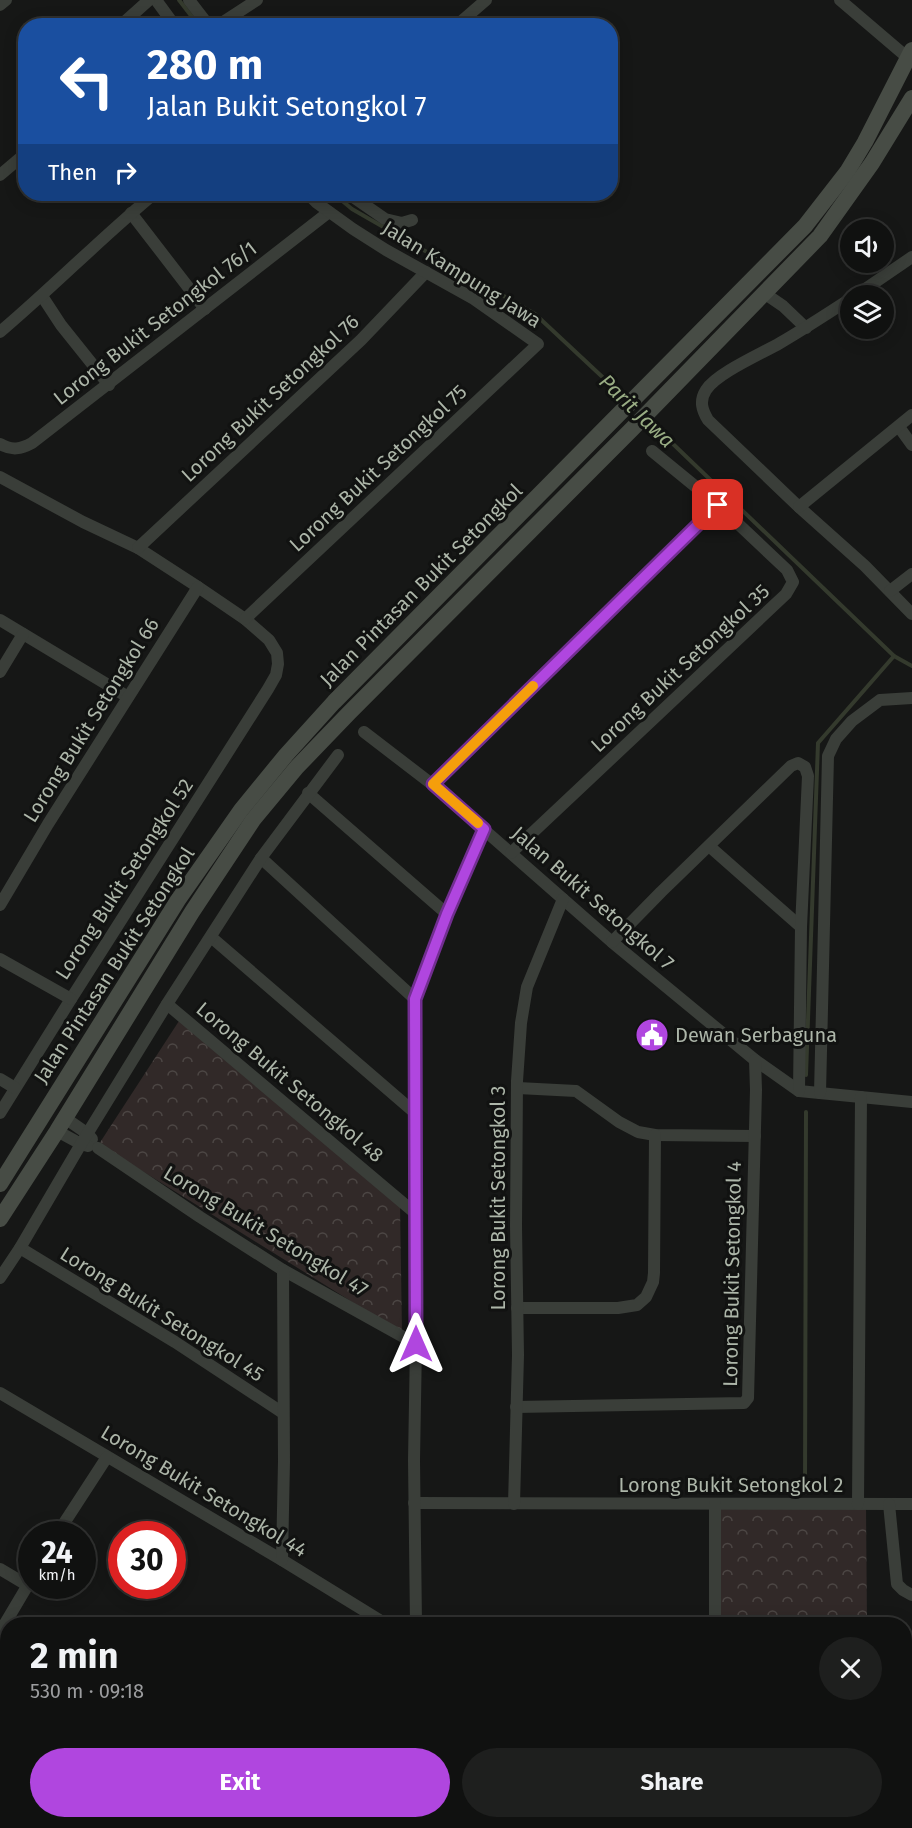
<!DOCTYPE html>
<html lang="en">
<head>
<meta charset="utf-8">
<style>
  :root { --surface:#101110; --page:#1e1f1e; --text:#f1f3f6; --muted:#9c9d9f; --line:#303130; --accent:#b046df }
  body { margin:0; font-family:"Fira Sans",sans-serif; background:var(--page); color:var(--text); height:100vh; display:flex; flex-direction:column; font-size:22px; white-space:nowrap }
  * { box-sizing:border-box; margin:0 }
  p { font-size:20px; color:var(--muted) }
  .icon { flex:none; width:33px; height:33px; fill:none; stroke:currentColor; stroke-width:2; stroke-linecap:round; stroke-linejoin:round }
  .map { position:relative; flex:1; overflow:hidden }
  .sheet { position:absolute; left:0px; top:1617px; width:912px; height:212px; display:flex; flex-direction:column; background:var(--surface); border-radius:24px 24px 0 0; box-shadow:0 3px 15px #0003,0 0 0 2px var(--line) }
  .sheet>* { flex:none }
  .hud { position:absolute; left:18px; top:18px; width:600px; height:183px; border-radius:24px; box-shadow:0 3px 15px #0003,0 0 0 2px var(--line); background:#1a4fa0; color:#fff; overflow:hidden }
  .controls { position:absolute; left:840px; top:219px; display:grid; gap:12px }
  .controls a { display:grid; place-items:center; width:54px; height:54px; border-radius:50%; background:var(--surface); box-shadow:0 3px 15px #0003,0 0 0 2px var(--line); font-size:30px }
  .speed { position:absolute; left:18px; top:1521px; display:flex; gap:12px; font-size:30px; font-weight:700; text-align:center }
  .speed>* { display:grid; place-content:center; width:78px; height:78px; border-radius:50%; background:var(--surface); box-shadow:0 3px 15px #0003,0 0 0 2px var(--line); line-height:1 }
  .speed small { font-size:15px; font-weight:400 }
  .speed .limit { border:9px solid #d22; background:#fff; color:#111 }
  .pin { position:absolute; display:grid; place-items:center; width:51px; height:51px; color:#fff; margin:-26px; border-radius:12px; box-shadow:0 3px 9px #0006 }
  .me { position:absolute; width:66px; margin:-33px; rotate:0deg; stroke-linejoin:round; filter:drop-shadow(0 0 4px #0008) }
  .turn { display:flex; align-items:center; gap:21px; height:126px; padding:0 30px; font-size:27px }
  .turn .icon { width:78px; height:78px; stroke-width:2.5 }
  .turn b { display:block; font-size:42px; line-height:51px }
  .then { display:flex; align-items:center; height:57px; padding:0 30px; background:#0003; gap:12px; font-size:22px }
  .round { display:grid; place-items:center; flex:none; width:63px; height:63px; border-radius:32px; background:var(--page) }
  .headline { display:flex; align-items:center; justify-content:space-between; height:102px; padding:0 30px }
  h1 { font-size:36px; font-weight:700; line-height:45px }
  .cta { display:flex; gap:12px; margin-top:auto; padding:12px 30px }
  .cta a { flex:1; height:69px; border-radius:36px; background:var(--accent); color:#fff; font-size:24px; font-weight:700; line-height:69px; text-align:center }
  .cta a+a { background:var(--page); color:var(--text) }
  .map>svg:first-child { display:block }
  .built { fill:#222422 }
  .forest { fill:url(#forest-crowns) }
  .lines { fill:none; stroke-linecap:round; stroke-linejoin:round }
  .stream { stroke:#343a2d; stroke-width:4 }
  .minor { stroke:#3a3e39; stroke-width:12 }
  .secondary { stroke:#474c45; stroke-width:16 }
  .route-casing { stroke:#722e91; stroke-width:15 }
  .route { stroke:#b046df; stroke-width:10 }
  .slow { stroke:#f59e0b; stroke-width:10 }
  .labels { text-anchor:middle; stroke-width:6; stroke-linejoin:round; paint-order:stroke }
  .street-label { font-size:20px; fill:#adb6a9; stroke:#111211 }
  .poi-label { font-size:20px; fill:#adb6a9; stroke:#111211; text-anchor:start }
  .water-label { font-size:21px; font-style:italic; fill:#99ad84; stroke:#111211 }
</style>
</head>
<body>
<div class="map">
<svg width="912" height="1828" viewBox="0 0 912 1828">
  <defs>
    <pattern id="forest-crowns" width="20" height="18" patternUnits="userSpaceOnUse" patternTransform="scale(1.5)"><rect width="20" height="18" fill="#312928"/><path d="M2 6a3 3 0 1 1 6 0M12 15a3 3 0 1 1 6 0" fill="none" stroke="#4c4644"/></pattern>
  </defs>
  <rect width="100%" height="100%" fill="#161716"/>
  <!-- built -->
  <rect class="built" x="757" y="1821" width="138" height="7"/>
  <!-- forest -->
  <g class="forest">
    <path d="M 179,1021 L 400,1204 L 402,1333 L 99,1144 Z"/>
    <path d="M 717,1508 L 866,1508 L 867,1624 L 717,1624 Z"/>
  </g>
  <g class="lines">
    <!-- stream -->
    <g class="stream">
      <path d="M 179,0 L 199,26"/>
      <path d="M 334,194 L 352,209 L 535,314 L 626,399"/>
      <path d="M 647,419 L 894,656 L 912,666"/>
      <path d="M 806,1075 L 818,743 L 894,656"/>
      <path d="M 805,1493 L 806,1112"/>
    </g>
    <!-- minor -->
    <g class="minor">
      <path d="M 156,0 L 175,26"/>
      <path d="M 189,0 L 209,26"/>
      <path d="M 840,0 L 908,58"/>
      <path d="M 0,5 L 6,0"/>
      <path d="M 120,26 L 149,0"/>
      <path d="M 217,26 L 257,0"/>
      <path d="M 456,26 L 486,0"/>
      <path d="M 0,175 L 26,153"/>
      <path d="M 349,194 L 385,219 L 402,223 L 412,220"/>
      <path d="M 131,213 L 205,309"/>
      <path d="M 764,293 L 783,306 L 806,328"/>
      <path d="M 42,296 L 61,325 L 109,385"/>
      <path d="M 855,296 L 912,257"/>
      <path d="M 850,299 C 827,314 804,329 780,343 C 761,354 717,373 706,390 C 699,401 702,410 708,420 L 799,507 L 865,566 L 912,614"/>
      <path d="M 0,332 C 53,287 101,238 154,194"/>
      <path d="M 899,427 L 912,445"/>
      <path d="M 0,444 C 12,451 21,449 32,443 L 329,212"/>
      <path d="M 0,477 L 83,522 L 138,548 L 198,587 L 245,619 L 269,640 L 277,653 L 278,664 L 276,675 L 268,689 L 71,999 L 0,1113"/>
      <path d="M 799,507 L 912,415"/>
      <path d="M 138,548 L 361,340 L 426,272"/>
      <path d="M 890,591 L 912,574"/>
      <path d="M 245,619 L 538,344 L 474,299 L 386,250 L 353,229 L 317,203 L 308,194"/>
      <path d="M 0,620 L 128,697"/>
      <path d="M 0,672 L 23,634"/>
      <path d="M 364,732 L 433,785 L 612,942 L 755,1060 L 799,1091 L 912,1102"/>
      <path d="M 433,785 L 718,505"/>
      <path d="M 308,793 L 447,914"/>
      <path d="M 709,846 L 801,927"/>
      <path d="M 511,853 L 786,594 L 793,582 L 787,570 L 718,505 L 652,451"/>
      <path d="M 261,858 L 415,999"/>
      <path d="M 0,905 L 48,824 L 198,587"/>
      <path d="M 211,937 L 414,1112"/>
      <path d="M 612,942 L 661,892 L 791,766 L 798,763 L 805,767 L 808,776 L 801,927 L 799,1091"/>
      <path d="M 0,959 L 71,999"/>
      <path d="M 167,1004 L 415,1213"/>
      <path d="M 0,1079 L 15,1088"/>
      <path d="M 518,1088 L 576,1091 L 619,1122 L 638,1132 L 655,1135 L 755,1136"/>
      <path d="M 820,1093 L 828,756 L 836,739 L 852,721 L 880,700 L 912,698"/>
      <path d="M 65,1118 L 88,1134 L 92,1139"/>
      <path d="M 57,1131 L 81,1144 L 88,1146"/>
      <path d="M 98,1148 L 200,1217 L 283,1270 L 416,1344"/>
      <path d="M 20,1248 L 175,1342 L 283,1413"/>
      <path d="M 0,1278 L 20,1248 L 81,1144 L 167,1004 L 261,858 L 338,755"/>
      <path d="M 517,1308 L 618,1308 L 637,1305 L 646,1297 L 653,1282 L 654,1273 L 655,1135"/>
      <path d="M 0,1393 L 282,1560 L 386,1624"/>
      <path d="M 516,1407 L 744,1403 L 748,1398 L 756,1090 L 755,1060"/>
      <path d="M 414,1503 L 912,1504"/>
      <path d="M 514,1504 L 518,1355 L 516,1226 L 517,1081 L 521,1023 L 527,987 L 563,899"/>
      <path d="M 715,1504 L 715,1624"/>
      <path d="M 858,1504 L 861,1097"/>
      <path d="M 889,1504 L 897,1584 L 903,1590 L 912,1595"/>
      <path d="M 57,1534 L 107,1457"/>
      <path d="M 282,1560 L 284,1461 L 283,1270"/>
      <path d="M 0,1569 L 27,1585"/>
      <path d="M 416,1624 L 414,1460 L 416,1344 L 415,999 L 447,914 L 484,829"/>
      <path d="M 0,1632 L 32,1578"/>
      <path d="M 904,1683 L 912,1682"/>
      <path d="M 0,1744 L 8,1748"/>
      <path d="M 904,1796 L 912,1796"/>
      <path d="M 0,1797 L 8,1778"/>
      <path d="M 88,1821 L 88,1828"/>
      <path d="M 764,1821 L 765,1828"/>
      <path d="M 901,1821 L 901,1828"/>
      <path d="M 104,1828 L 107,1821"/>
      <path d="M 115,1828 L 126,1826 L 143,1826"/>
      <path d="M 250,1828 L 254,1821"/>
      <path d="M 416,1828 L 416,1821"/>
      <path d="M 714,1828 L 714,1821"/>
    </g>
    <!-- secondary -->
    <g class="secondary">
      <path d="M 0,1184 L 178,900 L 241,810 L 286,755 L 334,702 L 805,226 L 847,172 L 865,142 L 912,50"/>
      <path d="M 0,1219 L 57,1131 L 192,912 L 253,820 L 297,767 L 349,713 L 632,429 L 820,236 L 872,163 L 912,98"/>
    </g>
  </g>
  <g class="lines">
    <defs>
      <path id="route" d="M 416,1344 L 415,999 L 447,914 L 484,829 L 433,784 L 718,505"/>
    </defs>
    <!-- route casing -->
    <use href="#route" class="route-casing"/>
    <!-- route -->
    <use href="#route" class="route"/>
    <!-- slow -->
    <path class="slow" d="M 478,823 L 433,784 L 533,686"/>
  </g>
  <!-- icons -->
  <defs>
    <symbol id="civic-disc" viewBox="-11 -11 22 22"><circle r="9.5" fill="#b046df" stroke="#111211"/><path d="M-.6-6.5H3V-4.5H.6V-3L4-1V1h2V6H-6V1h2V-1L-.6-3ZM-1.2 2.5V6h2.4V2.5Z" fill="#fff"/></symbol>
  </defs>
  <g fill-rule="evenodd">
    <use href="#civic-disc" x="633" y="1016" width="38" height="38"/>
  </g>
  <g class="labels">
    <!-- street labels -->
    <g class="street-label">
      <text transform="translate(462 274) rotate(32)" y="7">Jalan Kampung Jawa</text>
      <text transform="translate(155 323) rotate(-38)" y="7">Lorong Bukit Setongkol 76/1</text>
      <text transform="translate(270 398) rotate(-43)" y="7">Lorong Bukit Setongkol 76</text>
      <text transform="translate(378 468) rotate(-43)" y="7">Lorong Bukit Setongkol 75</text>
      <text transform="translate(421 585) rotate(-45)" y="7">Jalan Pintasan Bukit Setongkol</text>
      <text transform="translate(680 668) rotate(-43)" y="7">Lorong Bukit Setongkol 35</text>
      <text transform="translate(91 720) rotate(-58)" y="7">Lorong Bukit Setongkol 66</text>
      <text transform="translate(124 879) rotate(-57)" y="7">Lorong Bukit Setongkol 52</text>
      <text transform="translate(593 898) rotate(41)" y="7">Jalan Bukit Setongkol 7</text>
      <text transform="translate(114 965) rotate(-57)" y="7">Jalan Pintasan Bukit Setongkol</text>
      <text transform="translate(290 1082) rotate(40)" y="7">Lorong Bukit Setongkol 48</text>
      <text transform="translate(498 1198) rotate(-90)" y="7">Lorong Bukit Setongkol 3</text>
      <text transform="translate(266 1231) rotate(31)" y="7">Lorong Bukit Setongkol 47</text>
      <text transform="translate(732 1274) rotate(-89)" y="7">Lorong Bukit Setongkol 4</text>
      <text transform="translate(162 1314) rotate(32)" y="7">Lorong Bukit Setongkol 45</text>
      <text x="731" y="1492">Lorong Bukit Setongkol 2</text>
      <text transform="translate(204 1491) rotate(31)" y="7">Lorong Bukit Setongkol 44</text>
    </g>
    <!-- poi labels -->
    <g class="poi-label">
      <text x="675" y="1042">Dewan Serbaguna</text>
    </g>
    <!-- water labels -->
    <g class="water-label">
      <text transform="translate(637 411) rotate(44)" y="7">Parit Jawa</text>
    </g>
  </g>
</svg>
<div class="controls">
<a><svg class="icon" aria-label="sound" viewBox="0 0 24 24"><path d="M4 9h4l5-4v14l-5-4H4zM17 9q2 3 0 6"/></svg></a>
<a><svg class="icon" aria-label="layers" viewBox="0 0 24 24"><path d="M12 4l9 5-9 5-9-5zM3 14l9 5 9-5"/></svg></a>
</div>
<div class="speed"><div>24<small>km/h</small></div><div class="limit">30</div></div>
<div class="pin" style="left:718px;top:505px;background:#d93025"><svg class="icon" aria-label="arrive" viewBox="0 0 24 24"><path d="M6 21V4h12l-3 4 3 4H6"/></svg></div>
<svg class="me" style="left:416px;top:1344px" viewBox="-20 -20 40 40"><path d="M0-17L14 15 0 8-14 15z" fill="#b046df" stroke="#fff" stroke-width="4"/></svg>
<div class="hud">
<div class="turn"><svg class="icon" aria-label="left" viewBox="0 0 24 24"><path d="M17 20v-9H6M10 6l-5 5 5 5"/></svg><div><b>280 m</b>Jalan Bukit Setongkol 7</div></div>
<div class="then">Then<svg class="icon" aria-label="right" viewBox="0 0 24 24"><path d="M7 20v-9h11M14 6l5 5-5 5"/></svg></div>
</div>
<section class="sheet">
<div class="headline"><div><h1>2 min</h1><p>530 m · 09:18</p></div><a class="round"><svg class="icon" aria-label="close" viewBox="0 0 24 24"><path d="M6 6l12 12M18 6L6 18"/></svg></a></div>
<div class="cta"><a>Exit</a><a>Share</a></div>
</section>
</div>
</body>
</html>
